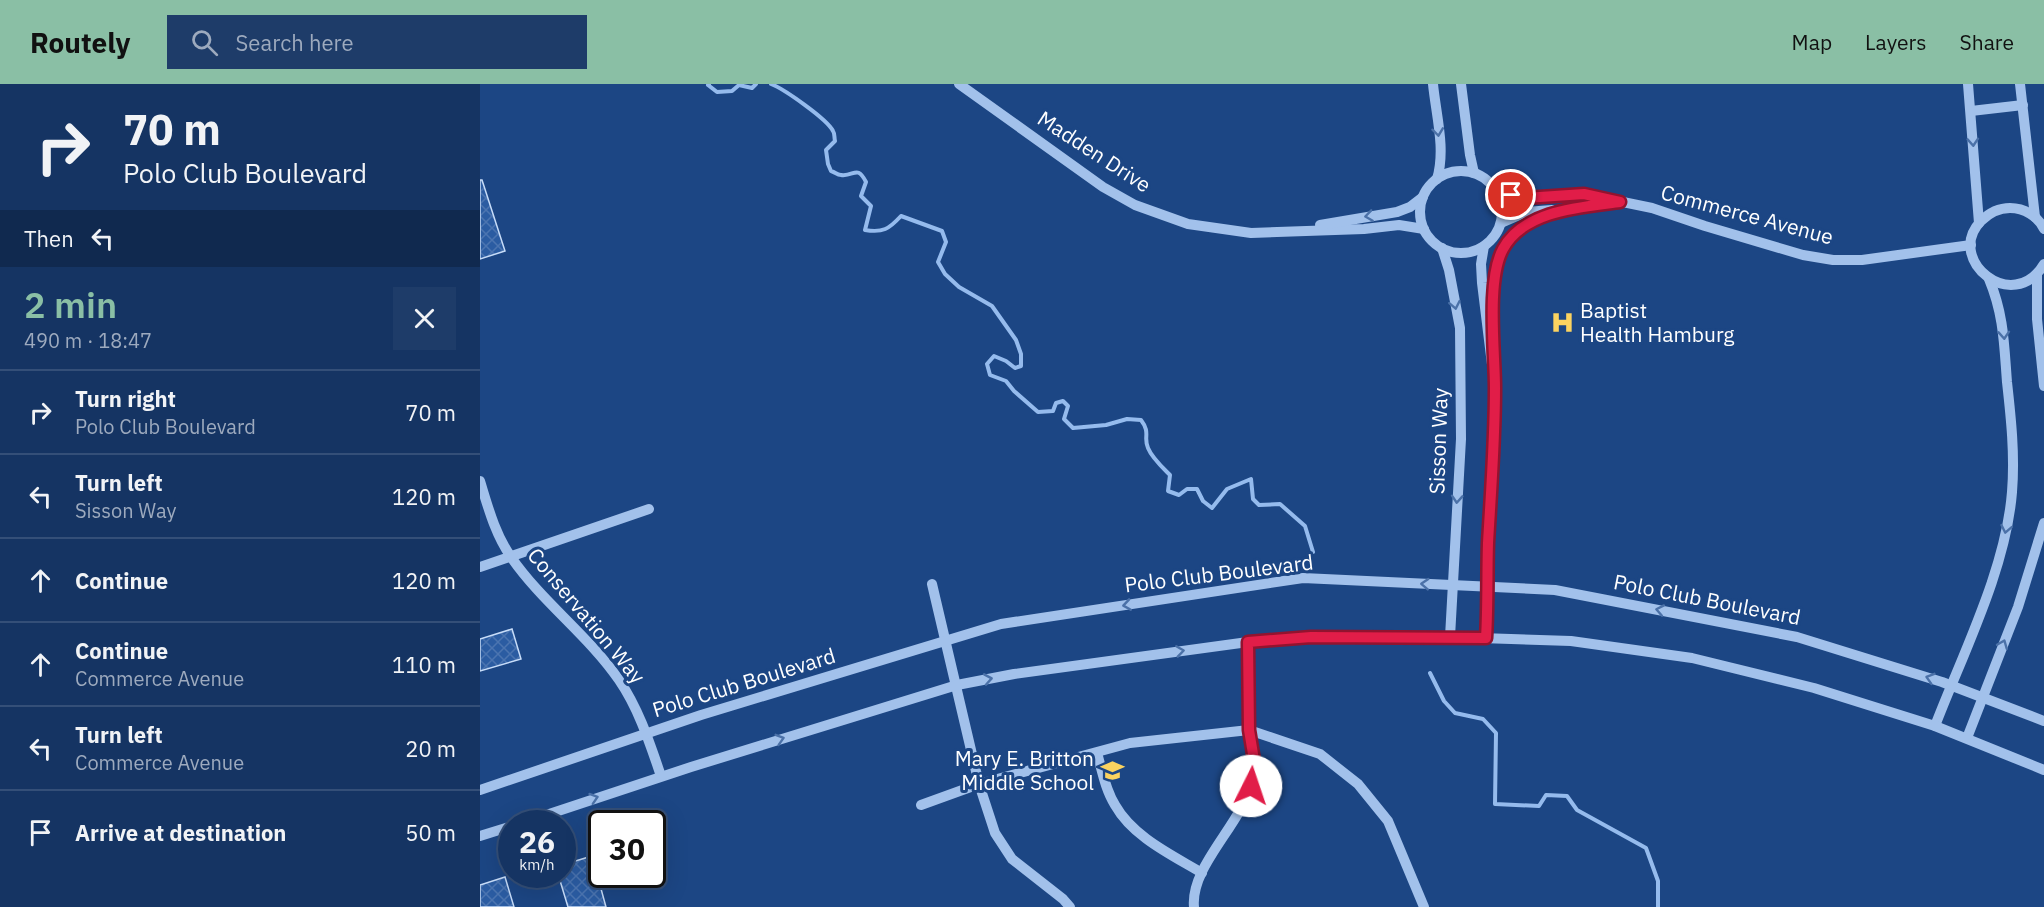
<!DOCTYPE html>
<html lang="en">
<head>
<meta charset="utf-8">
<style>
  :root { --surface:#153463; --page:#1e3c69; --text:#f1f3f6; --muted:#9daabe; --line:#344f78; --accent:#8abfa5 }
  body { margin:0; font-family:"IBM Plex Sans",sans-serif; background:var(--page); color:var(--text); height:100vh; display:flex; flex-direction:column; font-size:22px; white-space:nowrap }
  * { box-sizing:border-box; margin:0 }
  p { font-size:20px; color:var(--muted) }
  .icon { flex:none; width:33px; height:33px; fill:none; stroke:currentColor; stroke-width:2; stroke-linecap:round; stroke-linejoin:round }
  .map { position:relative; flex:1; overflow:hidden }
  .panel { display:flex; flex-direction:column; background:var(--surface); width:480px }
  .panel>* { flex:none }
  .guide { background:#153463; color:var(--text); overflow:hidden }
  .speed { position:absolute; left:18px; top:726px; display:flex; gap:12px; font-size:30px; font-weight:700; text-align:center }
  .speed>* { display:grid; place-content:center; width:78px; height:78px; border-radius:50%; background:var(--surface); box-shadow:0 6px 24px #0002,0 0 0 2px var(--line); line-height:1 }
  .speed small { font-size:15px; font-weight:400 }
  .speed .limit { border:3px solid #111; border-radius:9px; background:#fff; color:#111 }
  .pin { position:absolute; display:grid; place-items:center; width:51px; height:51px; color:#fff; margin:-26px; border:3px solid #fff; border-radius:50%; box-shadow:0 2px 6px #0007 }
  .me { position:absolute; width:66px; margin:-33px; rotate:4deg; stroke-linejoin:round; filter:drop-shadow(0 0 4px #0008) }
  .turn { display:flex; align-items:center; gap:21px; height:126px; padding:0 24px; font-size:27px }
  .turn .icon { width:78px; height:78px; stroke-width:2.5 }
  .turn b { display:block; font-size:42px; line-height:51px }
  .then { display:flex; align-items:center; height:57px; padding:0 24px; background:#0003; gap:12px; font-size:22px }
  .round { display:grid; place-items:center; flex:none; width:63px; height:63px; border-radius:0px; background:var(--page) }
  .head { display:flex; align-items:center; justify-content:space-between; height:102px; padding:0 24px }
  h1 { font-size:36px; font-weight:600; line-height:45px; color:var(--accent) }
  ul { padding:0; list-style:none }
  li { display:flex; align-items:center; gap:18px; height:84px; padding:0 24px; border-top:2px solid var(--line) }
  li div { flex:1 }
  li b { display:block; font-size:22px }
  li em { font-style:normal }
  header { display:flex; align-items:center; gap:36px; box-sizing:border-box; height:84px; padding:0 30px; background:var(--accent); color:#111 }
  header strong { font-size:28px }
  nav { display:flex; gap:33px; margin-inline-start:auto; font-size:21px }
  .search { width:420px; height:54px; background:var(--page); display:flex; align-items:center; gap:15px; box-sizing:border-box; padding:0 21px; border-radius:0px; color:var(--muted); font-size:22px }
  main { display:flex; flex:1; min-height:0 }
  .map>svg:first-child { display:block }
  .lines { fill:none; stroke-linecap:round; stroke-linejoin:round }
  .stream { stroke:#95bbed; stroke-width:4 }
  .building { fill:url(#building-cross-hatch); stroke:#c7dcf8; stroke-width:1.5 }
  .minor { stroke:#a2c1eb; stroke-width:10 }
  .oneway { stroke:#4b71a8 }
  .route-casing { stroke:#92132f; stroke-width:15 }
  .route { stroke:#e11d48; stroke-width:10 }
  .labels { text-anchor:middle; stroke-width:6; stroke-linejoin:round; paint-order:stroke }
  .street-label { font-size:21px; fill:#fff; stroke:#1c4684 }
  .poi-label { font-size:21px; fill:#fff; stroke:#1c4684; text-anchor:start }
</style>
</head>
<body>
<header>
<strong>Routely</strong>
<div class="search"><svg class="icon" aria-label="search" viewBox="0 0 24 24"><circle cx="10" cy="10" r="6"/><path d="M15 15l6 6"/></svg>Search here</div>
<nav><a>Map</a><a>Layers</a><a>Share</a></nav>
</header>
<main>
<section class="panel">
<div class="guide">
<div class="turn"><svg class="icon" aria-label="right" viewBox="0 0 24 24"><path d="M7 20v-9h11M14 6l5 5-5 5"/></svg><div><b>70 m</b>Polo Club Boulevard</div></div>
<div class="then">Then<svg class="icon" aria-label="left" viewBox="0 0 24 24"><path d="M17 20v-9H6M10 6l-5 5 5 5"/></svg></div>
</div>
<div class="head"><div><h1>2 min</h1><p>490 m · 18:47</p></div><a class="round"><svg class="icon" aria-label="close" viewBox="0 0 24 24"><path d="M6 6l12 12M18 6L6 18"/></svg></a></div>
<ul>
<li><svg class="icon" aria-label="right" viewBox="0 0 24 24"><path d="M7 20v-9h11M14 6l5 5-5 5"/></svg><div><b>Turn right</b><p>Polo Club Boulevard</p></div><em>70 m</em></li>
<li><svg class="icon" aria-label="left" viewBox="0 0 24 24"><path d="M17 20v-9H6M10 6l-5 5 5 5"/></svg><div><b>Turn left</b><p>Sisson Way</p></div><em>120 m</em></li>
<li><svg class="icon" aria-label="ahead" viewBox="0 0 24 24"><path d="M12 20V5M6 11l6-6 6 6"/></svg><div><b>Continue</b></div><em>120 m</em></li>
<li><svg class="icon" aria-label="ahead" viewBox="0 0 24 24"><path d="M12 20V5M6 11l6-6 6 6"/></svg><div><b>Continue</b><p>Commerce Avenue</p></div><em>110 m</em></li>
<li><svg class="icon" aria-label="left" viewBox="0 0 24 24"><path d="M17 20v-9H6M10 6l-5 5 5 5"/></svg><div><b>Turn left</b><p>Commerce Avenue</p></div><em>20 m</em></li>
<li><svg class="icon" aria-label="arrive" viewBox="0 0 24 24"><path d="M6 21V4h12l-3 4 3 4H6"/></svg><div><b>Arrive at destination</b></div><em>50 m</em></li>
</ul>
</section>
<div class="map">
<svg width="1564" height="823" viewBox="0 0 1564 823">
  <defs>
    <pattern id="building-cross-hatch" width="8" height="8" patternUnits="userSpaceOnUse" patternTransform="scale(1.5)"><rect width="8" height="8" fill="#2b5ca2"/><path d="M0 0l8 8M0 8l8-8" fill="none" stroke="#4b74b0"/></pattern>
  </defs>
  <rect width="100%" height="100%" fill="#1c4684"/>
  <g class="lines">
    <!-- stream -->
    <g class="stream">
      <path d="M 229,0 L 228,1 L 237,8 L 252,7 L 259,1 L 272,4 L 276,0"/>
      <path d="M 291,0 C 304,5 347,35 353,47 C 355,50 354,53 355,57 L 346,66 L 348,80 L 351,87 C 355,88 357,91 361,91 C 374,93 377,80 386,98 L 381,112 L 391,122 L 385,146 C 403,149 409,145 421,132 L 462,147 L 466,158 L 458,178 L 465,190 L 479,203 L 512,222 L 536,256 L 541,270 L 541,282 L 535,284 L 526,277 L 514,272 L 507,280 L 510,291 L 526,297 L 534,307 L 558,328 L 573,327 L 576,319 L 583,317 L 588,322 L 584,335 L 593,344 L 626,341 L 647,335 L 661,336 C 671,349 663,353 668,364 C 672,374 682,383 690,391 L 688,407 L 699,411 L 707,405 L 717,405 L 723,417 L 732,424 L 747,405 L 771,395 L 773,415 L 779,421 L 800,420 L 825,442 L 833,468"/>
      <path d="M 950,589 L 964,617 L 975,629 L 1003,635 L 1016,649 L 1015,720 L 1059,722 L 1066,711 L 1087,712 L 1097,726 L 1166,764 L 1178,797 L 1178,823"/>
    </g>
  </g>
  <!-- building -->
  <g class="building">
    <path d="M 0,96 L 2,96 L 25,167 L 0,175 Z"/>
    <path d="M 32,545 L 41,575 L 0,587 L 0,555 Z"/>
    <path d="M 112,772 L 126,823 L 88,823 L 78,790 L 82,790 L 82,781 Z"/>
    <path d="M 25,793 L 34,823 L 0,823 L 0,801 Z"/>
  </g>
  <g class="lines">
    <!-- minor -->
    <g class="minor">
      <path d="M 479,0 L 623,103 L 655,121 L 708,140 L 771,149 L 884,145 L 919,141 L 944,145"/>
      <path d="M 953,0 C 956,31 966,65 957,95"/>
      <path d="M 981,0 L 990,71 L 994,89"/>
      <path d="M 1488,0 L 1499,139"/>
      <path d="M 1540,0 L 1555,133"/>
      <path d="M 1491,27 L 1543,21"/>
      <circle cx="981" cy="128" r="41"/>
      <path d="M 1018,109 L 1045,114 L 1104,110 L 1172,124 L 1225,142 L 1323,171 L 1353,176 L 1382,176 L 1491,161"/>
      <path d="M 1088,124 L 1132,119"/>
      <path d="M 1021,139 L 1046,128 L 1072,126"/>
      <path d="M 840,141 L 917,128 L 930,123 L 943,113"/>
      <path d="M 1564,145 C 1558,132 1544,124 1530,124 C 1519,124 1509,129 1501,137 C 1464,175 1533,232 1564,180"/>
      <path d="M 1004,162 L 1001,180 L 1002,199 L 1015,305 L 1006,554"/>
      <path d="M 962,164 L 969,186 L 980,244 L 981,355 L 970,553"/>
      <path d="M 1557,190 L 1557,235 L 1564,302"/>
      <path d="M 1014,247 C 1014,209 1009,160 1049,139 C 1063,132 1079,128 1094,124"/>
      <path d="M 0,397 C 8,423 15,450 31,473 C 62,518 108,551 139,596 C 159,625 170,660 181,692"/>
      <path d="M 0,483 L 169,425"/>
      <path d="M 452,500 L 499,700 L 515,749 L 532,775 L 583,815 L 590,823"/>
      <path d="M 1455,642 C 1483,569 1526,485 1532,408 C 1535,371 1531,334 1527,298 C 1524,260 1524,231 1509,195"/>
      <path d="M 1487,654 L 1538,523 L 1564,439"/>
      <path d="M 617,669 C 622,686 625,705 635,721 C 653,753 692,771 722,789"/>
      <path d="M 0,706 L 221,631 L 521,540 L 823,494 L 1075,506 L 1317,553 L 1462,598 L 1564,637"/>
      <path d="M 441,721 L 499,700 L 650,659 L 769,646 L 840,670 L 878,700 L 908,737 L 944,823"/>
      <path d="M 39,740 L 211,683 L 477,601 L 534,590 L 768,558 L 831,553 L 970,553 L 1091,557 L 1212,574 L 1334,604 L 1455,642 L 1564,686"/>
      <path d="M 0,752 L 32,742"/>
      <path d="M 714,823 C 710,782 763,739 771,699 C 775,677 770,666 769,645 C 767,616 768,587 768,558"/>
    </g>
  </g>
  <!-- one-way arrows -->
  <defs><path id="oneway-chevron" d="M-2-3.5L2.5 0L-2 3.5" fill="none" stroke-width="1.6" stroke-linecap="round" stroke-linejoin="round" transform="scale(1.5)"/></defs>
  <g class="oneway">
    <use href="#oneway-chevron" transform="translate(958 48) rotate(83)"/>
    <use href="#oneway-chevron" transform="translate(1493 58) rotate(86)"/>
    <use href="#oneway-chevron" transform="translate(889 132) rotate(172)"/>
    <use href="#oneway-chevron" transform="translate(975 221) rotate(79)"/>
    <use href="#oneway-chevron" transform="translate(1524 251) rotate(86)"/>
    <use href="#oneway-chevron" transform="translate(977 415) rotate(94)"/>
    <use href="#oneway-chevron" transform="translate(1526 445) rotate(101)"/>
    <use href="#oneway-chevron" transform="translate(945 500) rotate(-177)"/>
    <use href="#oneway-chevron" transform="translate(647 521) rotate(171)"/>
    <use href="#oneway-chevron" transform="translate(1180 526) rotate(-169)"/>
    <use href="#oneway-chevron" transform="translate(1523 560) rotate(-68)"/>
    <use href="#oneway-chevron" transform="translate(700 567) rotate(-8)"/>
    <use href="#oneway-chevron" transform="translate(1450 594) rotate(-163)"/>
    <use href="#oneway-chevron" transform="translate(508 595) rotate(-10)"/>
    <use href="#oneway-chevron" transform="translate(300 655) rotate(-17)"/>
    <use href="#oneway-chevron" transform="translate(114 714) rotate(-18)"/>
  </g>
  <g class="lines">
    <defs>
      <path id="route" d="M 771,702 L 774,676 L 769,646 L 768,558 L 831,553 L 1006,554 C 1008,522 1007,490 1008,459 C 1011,407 1015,356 1015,304 C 1015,268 1006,196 1023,165 C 1044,126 1102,123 1140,118 L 1104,110 L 1045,114 L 1031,111"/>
    </defs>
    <!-- route casing -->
    <use href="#route" class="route-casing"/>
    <!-- route -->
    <use href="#route" class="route"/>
  </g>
  <!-- icons -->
  <defs>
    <symbol id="hospital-bare" viewBox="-9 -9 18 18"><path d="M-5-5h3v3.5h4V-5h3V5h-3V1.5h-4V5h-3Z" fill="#fbd360" stroke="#1c4684" stroke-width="2.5" paint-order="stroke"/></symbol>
    <symbol id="school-bare" viewBox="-9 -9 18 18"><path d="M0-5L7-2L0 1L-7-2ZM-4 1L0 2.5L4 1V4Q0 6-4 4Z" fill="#fbd360" stroke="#1c4684" stroke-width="2.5" paint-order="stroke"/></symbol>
  </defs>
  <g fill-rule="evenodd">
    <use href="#hospital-bare" x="1066" y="222" width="33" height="33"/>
    <use href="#school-bare" x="616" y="670" width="33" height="33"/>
  </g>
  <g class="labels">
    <!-- street labels -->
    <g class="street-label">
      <text transform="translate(614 68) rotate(33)" y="7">Madden Drive</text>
      <text transform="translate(1267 131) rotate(15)" y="7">Commerce Avenue</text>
      <text transform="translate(959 357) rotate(-88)" y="7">Sisson Way</text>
      <text transform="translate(739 490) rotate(-7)" y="7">Polo Club Boulevard</text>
      <text transform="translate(1227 516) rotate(11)" y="7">Polo Club Boulevard</text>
      <text transform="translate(106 532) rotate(50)" y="7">Conservation Way</text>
      <text transform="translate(264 599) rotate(-17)" y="7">Polo Club Boulevard</text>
    </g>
    <!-- poi labels -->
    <g class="poi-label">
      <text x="1100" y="234">Baptist<tspan x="1100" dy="24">Health Hamburg</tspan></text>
      <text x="614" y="682" text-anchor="end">Mary E. Britton<tspan x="614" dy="24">Middle School</tspan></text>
    </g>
  </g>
</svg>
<div class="speed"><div>26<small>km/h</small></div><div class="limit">30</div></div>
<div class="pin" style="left:1031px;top:111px;background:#d93025"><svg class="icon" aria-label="arrive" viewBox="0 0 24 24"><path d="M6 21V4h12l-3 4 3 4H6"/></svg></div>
<svg class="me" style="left:771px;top:702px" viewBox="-20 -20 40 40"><circle r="19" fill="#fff"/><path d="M0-13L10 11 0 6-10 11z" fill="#e11d48"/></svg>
</div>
</main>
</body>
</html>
